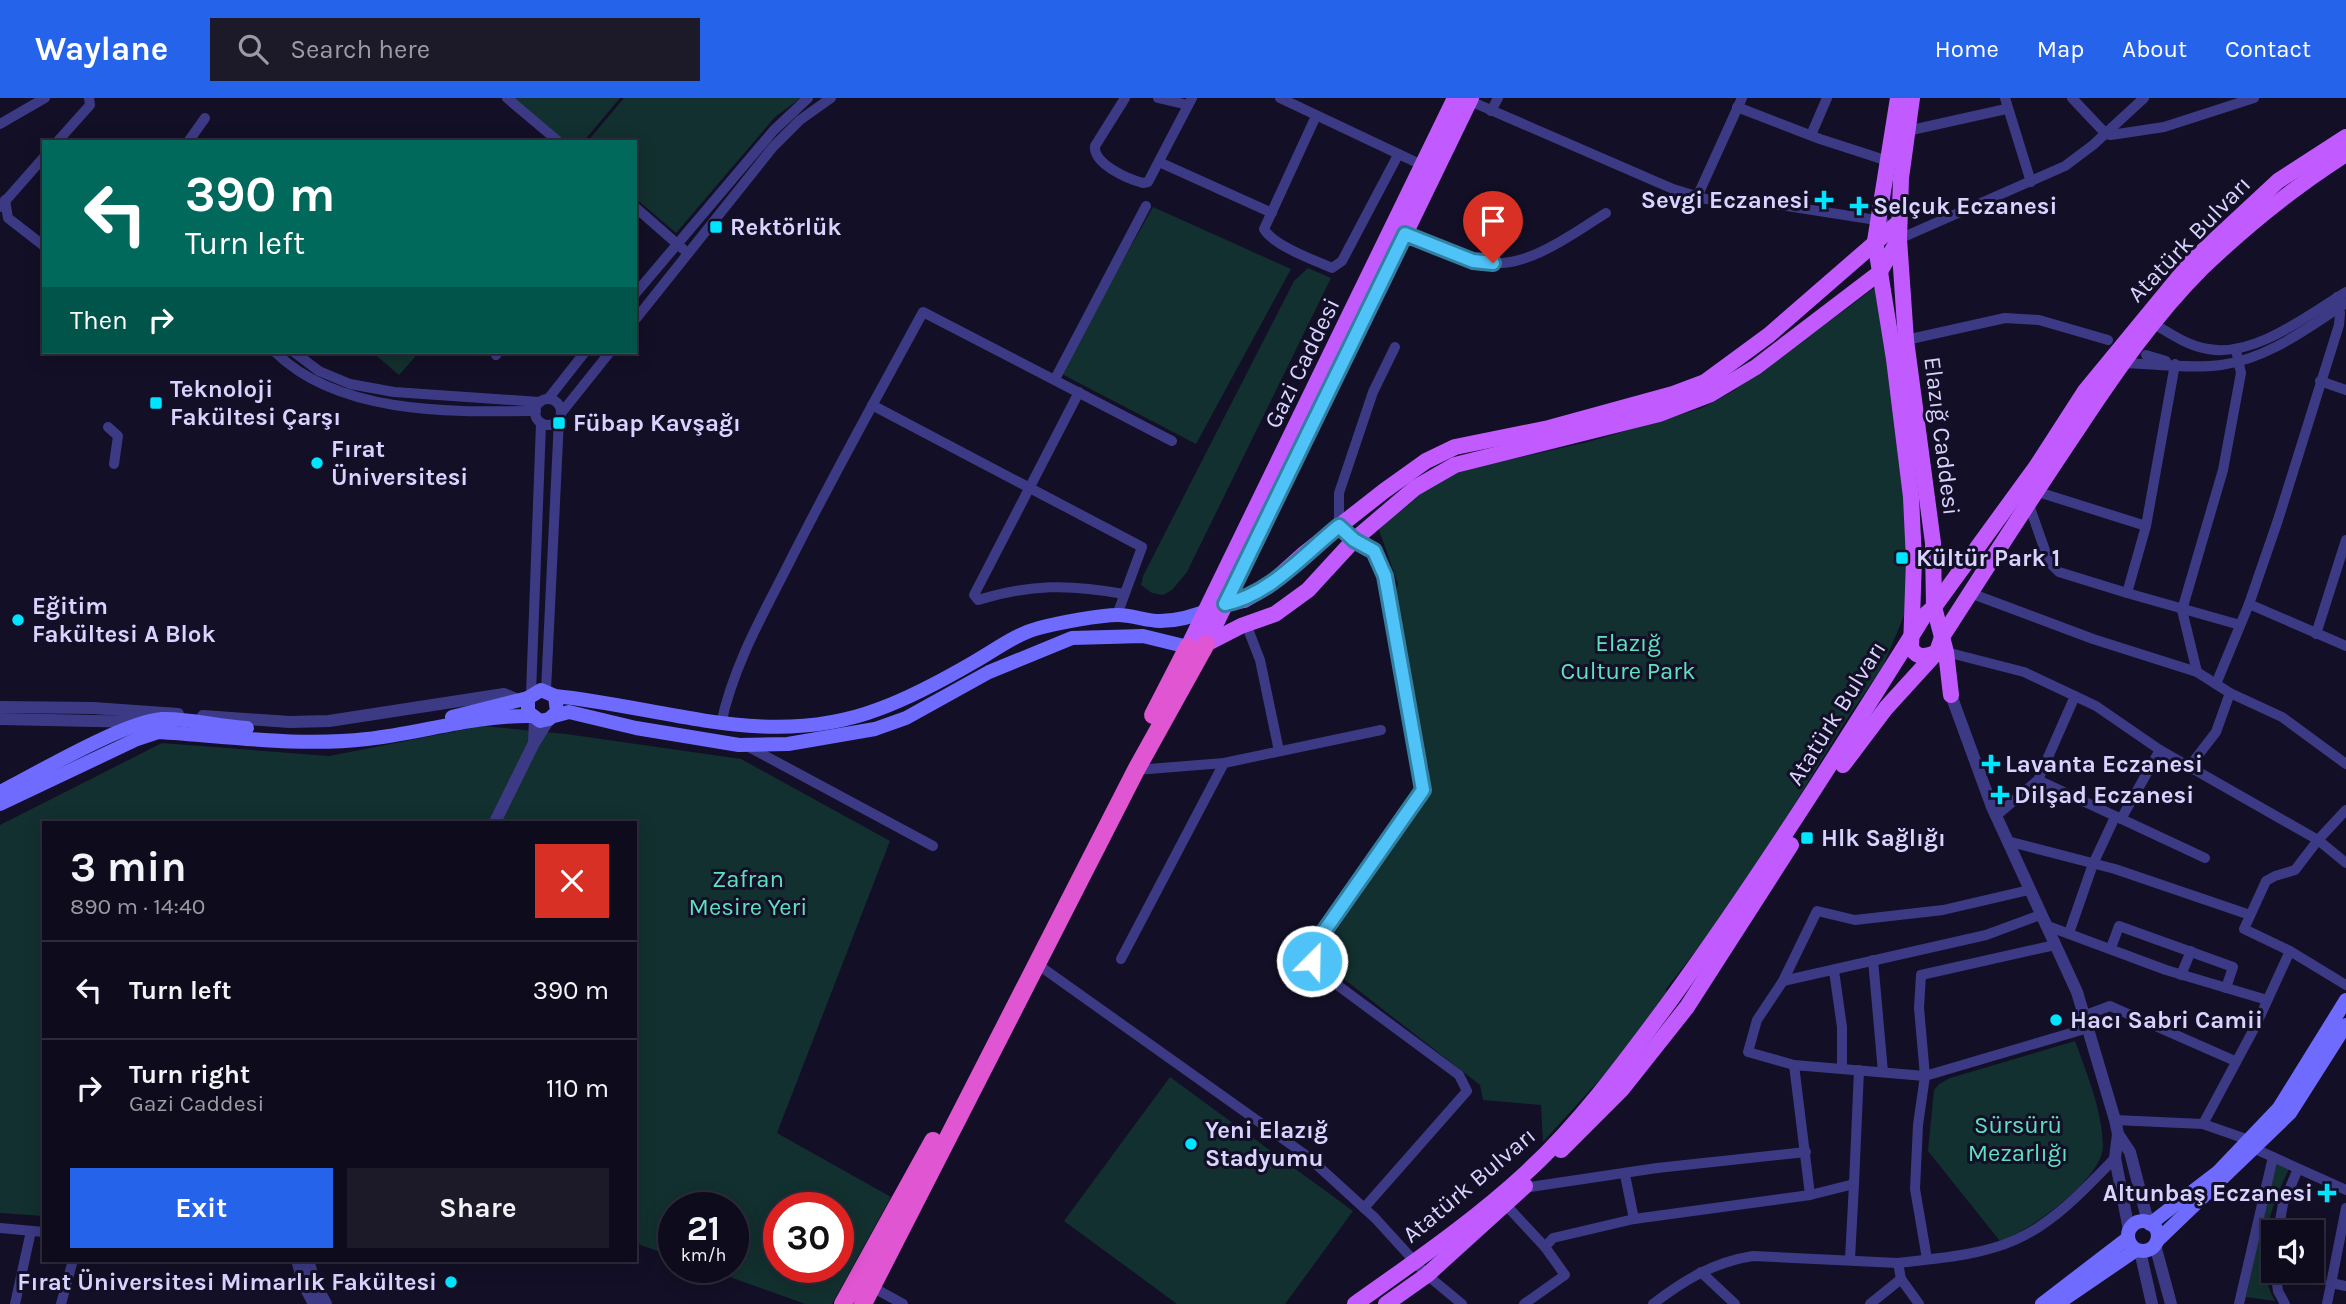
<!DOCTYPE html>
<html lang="en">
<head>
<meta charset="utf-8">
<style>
  :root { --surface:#0e0b1c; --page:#1c1929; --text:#f1f3f6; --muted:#9b9ba3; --line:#2e2b3b; --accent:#2563eb }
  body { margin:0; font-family:Karla,sans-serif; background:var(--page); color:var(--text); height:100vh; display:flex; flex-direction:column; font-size:26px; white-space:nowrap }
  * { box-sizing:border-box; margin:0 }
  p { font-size:23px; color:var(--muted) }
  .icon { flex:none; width:38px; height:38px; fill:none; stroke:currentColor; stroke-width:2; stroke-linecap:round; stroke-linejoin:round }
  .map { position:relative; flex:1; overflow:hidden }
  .drawer { position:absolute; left:42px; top:723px; width:595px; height:441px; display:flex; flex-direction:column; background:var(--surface); border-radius:0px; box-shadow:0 4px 18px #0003,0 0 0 2px var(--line) }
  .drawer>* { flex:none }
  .top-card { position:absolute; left:42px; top:42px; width:595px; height:214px; border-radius:0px; box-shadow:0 4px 18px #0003,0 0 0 2px var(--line); background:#00695c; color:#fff; overflow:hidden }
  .controls { position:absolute; left:2261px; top:1122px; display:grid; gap:14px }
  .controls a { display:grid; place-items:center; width:63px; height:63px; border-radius:0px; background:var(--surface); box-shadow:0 4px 18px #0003,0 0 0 2px var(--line); font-size:35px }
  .speed { position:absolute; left:658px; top:1094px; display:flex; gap:14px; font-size:35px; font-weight:700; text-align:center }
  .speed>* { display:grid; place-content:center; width:91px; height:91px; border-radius:50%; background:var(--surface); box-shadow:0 4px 18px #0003,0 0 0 2px var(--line); line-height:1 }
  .speed small { font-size:18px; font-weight:400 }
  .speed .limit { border:10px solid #d22; background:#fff; color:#111 }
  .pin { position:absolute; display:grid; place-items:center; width:60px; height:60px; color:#fff; margin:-72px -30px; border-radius:50% 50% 50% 0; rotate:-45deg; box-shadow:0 0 7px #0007 }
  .pin .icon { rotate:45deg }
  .me { position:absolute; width:77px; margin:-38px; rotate:23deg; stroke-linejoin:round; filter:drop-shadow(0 0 5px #0008) }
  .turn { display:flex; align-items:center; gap:24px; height:147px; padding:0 28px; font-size:32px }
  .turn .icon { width:91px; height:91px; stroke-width:2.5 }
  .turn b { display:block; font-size:49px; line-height:60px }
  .then { display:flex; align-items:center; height:66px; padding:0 28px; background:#0003; gap:14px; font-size:26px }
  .round { display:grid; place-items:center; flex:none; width:74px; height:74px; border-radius:0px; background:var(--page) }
  .head { display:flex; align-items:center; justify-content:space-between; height:119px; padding:0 28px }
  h1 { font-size:42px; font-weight:700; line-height:52px }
  .action { display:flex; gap:14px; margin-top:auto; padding:14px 28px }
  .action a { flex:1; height:80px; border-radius:0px; background:var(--accent); color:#fff; font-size:28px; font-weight:700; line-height:80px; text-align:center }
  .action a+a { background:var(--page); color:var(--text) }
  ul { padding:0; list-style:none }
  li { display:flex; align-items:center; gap:21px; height:98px; padding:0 28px; border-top:2px solid var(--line) }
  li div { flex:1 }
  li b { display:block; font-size:26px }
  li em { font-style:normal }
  header { display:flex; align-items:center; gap:42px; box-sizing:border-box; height:98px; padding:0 35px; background:var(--accent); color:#fff }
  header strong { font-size:33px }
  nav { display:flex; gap:38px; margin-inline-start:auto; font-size:24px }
  .search { width:490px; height:63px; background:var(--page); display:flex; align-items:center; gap:18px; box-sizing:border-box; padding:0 24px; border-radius:0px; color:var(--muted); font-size:26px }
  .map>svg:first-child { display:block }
  .green { fill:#12302f; fill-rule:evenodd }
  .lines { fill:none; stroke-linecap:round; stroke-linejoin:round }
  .minor { stroke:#3d3a85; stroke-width:10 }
  .tertiary { stroke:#3d3a85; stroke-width:12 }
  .secondary { stroke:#6f6bff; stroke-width:14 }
  .primary { stroke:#c25bff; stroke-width:16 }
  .trunk { stroke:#e055d1; stroke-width:18 }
  .route-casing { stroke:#337fa1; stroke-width:18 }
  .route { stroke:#4fc3f7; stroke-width:12 }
  .poi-dot { fill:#00e5ff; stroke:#130f26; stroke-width:2.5 }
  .labels { text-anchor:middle; stroke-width:6; stroke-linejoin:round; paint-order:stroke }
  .poi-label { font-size:24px; font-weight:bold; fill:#d9d4ff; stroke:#130f26; text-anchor:start }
  .street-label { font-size:24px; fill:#d9d4ff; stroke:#130f26 }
  .park-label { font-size:24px; fill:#5fe0c0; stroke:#130f26 }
</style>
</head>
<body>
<header>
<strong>Waylane</strong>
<div class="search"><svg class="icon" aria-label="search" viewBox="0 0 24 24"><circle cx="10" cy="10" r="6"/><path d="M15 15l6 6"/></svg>Search here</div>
<nav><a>Home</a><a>Map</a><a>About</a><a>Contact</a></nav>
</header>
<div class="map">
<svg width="2346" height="1206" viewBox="0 0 2346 1206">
  <rect width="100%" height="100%" fill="#130f26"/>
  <!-- green -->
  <g class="green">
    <path d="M 507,0 L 620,0 L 583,44 L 559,44 Z"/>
    <path d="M 624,0 L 801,0 L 775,19 L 676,135 L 635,100 L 635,44 L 587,44 Z"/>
    <path d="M 1153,109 L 1291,171 L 1196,346 L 1060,275 Z"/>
    <path d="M 1308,170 L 1331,180 L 1187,474 L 1172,492 L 1163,497 L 1152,495 L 1141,487 L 1143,478 L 1294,183 Z"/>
    <path d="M 1876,189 L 1898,307 L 1911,470 L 1904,518 L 1883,568 L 1843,627 L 1769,748 L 1705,841 L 1666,891 L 1666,897 L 1614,966 L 1543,1044 L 1541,1007 L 1483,1002 L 1480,987 L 1322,864 L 1320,857 L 1429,695 L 1429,670 L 1422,653 L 1393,502 L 1398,486 L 1379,432 L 1384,423 L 1425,390 L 1460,373 L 1588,344 L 1702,310 L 1732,294 Z"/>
    <path d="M 372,254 L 409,254 L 415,259 L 399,277 Z"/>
    <path d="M 483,628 L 566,636 L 741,661 L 890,743 L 777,1035 L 891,1099 L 832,1206 L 805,1206 L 702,1169 L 733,1169 L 733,1110 L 674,1110 L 674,1159 L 635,1145 L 635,724 L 44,724 L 44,1118 L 0,1115 L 0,727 L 162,645 L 329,658 ZM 779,1110 L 838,1110 L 838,1169 L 779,1169 Z"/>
    <path d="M 2075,943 C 2087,976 2102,1012 2103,1047 C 2105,1080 2028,1134 2000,1143 L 1928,1053 L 1934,992 L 1939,986 L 1950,980 Z"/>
    <path d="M 1170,979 L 1353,1113 L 1285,1206 L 1177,1206 L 1064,1123 Z"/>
    <path d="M 2276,1064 L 2289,1071 C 2270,1109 2252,1163 2275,1203 L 2246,1199 Z"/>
  </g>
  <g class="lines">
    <!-- minor -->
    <g class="minor">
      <path d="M 507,0 L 559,44"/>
      <path d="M 1125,0 L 1095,48 C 1093,66 1128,81 1143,85 L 1148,84 L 1192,0"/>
      <path d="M 1158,0 L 1188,7"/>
      <path d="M 1280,0 L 1424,68"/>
      <path d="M 2005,0 L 2031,84"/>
      <path d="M 2072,0 L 2106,36 L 2111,37 L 2164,29 L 2254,0"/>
      <path d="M 1470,3 L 1673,91 L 1706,101 L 1773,106 L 1883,123"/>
      <path d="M 1737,9 L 1820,41 L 1888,63"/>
      <path d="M 1491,13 L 1498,0"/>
      <path d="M 1316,18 L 1264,131 C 1274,148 1314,162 1332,170 L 1342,163 L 1398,57"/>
      <path d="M 0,26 L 45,0"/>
      <path d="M 1907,33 L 2006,11"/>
      <path d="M 1811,37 L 1827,0"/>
      <path d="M 57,44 L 90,7 L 89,0"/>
      <path d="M 188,44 L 205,20"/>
      <path d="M 1159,64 L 1272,115"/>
      <path d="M 1697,99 L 1742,0"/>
      <path d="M 5,102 L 8,120 L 44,148"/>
      <path d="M 0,109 L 44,59"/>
      <path d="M 635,109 L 683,151"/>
      <path d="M 1405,136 C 1427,144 1449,155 1472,162 C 1521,177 1567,139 1606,115"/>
      <path d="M 1899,141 L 2065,68 L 2093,47 L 2144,0"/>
      <path d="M 635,196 L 774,32 L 808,0"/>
      <path d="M 635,222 L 773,49 L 800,22 L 831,0"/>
      <path d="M 2154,226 C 2171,236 2188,248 2208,251 C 2254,260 2308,217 2346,194"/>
      <path d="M 1906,242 L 2005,220 L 2039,222 L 2108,242"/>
      <path d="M 2236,252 L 2241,275 L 2223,372 L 2182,512 L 2197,574 L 2230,595 L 2282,619 L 2346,666"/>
      <path d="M 275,254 C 339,317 451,314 536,313"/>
      <path d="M 294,254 L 319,273 L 350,286 L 394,294 L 540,304"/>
      <path d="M 496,257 L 498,254"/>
      <path d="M 2146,257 L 2166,263"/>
      <path d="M 2123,265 C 2154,266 2190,271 2221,267 C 2268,261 2307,230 2346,205"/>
      <path d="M 1055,281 L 1146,108"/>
      <path d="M 2320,283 L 2346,292"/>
      <path d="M 1079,294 L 974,497 L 978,502 C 1030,486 1070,486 1124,496"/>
      <path d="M 548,301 L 585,254"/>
      <circle cx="548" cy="314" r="13"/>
      <path d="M 872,307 L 1142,449 L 1117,517"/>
      <path d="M 562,314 L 610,254"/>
      <path d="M 108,329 L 118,338 L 114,366"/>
      <path d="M 2035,393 L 2146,428"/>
      <path d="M 2028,404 L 2049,464 L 2059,474 L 2127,495 L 2146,428 L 2175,266"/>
      <path d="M 1970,495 L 2093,541 L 2197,574"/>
      <path d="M 2127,495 L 2240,527"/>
      <path d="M 2249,506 L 2346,548"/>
      <path d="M 1246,526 L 1260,562 L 1279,653"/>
      <path d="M 2316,536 L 2346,442"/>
      <path d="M 1946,554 L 2024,574 L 2096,608 L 2160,652 L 2318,742 L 2346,765"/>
      <path d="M 2216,586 L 2249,506 L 2278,422 L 2339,227 L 2340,215 L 2337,199"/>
      <path d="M 546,592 L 559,321"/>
      <path d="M 531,596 L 541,325"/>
      <path d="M 721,626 C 733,569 761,520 787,469 C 830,383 877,299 923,214 L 1172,343"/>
      <path d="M 747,648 L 933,748"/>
      <path d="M 2189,669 L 2216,634 L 2230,595"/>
      <path d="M 1136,672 L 1224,665 L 1381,632"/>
      <path d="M 2038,682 L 2205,760"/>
      <path d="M 2346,712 L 2318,742 L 2295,772 L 2275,778 L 2266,783 L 2244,831 L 2290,853 L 2346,887"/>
      <path d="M 1996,718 L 2038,682 L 2075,598"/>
      <path d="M 2121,721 L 2160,652"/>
      <path d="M 2007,743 L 2115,771 L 2250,817"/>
      <path d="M 2045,827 L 2166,872 L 2267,902"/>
      <path d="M 2069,835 L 2093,766 L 2115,719"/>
      <path d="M 2111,850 L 2119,828 L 2233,869 L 2226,890"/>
      <path d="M 1121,861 L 1224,665"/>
      <path d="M 1873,862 L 1883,974"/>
      <path d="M 1037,866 L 1307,1058 L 1375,1120 L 1427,1177 L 1462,1206"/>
      <path d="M 1834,873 L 1842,929 L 1842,971"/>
      <path d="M 2181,877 L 2191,853"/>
      <path d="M 1783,883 L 1986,837 L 2040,817"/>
      <path d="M 2086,917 L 2110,908 L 2235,963"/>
      <path d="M 1794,967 L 1748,954 L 1757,922 L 1783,883 L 1817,813 L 1855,822 L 1943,812 L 2029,792"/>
      <path d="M 2115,1022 L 2203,1026 L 2246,1041"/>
      <path d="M 2203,1026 L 2256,927 L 2290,853"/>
      <path d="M 2253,1050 L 2346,1092"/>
      <path d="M 1625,1077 L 1634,1121"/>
      <path d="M 1854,1086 L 1859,972"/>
      <path d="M 1523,1090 L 1657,1070 L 1806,1054"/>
      <path d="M 1810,1097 L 1794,967 L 1925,978 L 1919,910 L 1921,877 L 2055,847"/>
      <path d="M 1506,1107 L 1545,1149"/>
      <path d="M 1364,1110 L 1467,993 L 1459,977 L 1317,872 L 1312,864 L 1311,852 L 1423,692 L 1385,478 L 1374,453 L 1354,442 L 1339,428 L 1339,395 L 1373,294 L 1395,249"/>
      <path d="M 0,1130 L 44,1134"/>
      <path d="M 2278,1134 L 2283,1106 L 2298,1071"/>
      <path d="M 1927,1161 L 1915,1091 L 1918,1027 L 1925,978 L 2088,930"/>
      <path d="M 2275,1172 L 2278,1193 L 2285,1206"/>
      <path d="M 1701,1174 L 1735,1206"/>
      <path d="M 1901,1181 L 1919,1206"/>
      <path d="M 2331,1185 L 2346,1188"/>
      <path d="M 872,1189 L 903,1206"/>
      <path d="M 15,1206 L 31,1133"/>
      <path d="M 61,1206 L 73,1162"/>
      <path d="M 1524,1206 L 1565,1177 L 1545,1149 L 1553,1140 L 1634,1121 L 1810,1097 L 1854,1086 L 1850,1161"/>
      <path d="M 1653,1206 C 1684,1182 1714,1164 1753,1158 L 1898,1165"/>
      <path d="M 1870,1206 L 1901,1181 L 1898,1165 C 1937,1160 1979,1158 2015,1142 C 2054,1125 2086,1090 2115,1060"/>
      <path d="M 2239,1206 L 2273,1059"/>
      <path d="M 2327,1206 L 2346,1110"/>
    </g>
    <!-- tertiary -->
    <g class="tertiary">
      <path d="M 1951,597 L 1992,709 L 2077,894 L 2115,1022 L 2118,1036 L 2115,1060 L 2129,1132"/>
      <path d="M 0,609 L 93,610 L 178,616"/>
      <path d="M 203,618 L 290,624 L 329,623 L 504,596 L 521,603"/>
      <path d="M 0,621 L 143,624"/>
      <path d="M 535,621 L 534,645 L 549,621"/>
      <path d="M 495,724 L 534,645"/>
      <path d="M 2118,1036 L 2130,1054 L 2148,1124"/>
      <path d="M 2155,1147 L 2171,1206"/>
      <path d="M 2140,1153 L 2152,1206"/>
      <path d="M 297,1162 L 304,1187 L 314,1206"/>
      <path d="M 308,1162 L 315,1186 L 326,1206"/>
    </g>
    <!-- secondary -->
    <g class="secondary">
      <path d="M 555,598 L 557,614 L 549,621 L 540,623 L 528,614 L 528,600 L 541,592 L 555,598 C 665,609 769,653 879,611 C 912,599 943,582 974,564 C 995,552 1016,536 1039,530 C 1058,525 1099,517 1118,517 C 1132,517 1146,523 1160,523 C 1177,523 1195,518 1211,511"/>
      <path d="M 554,618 L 569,614 L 636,630 L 739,647 L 788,646 L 875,631 L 906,620 L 989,574 L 1072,540 L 1143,538 L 1188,549"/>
      <path d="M 452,619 L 528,600"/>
      <path d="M 0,694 C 38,675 123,624 162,621 C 190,620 219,629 247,630"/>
      <path d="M 0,706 L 137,641 L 158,634 C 227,638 298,649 367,641 C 421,635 476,617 531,618"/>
      <circle cx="2143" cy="1138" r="15"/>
      <path d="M 2150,1126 L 2218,1074 L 2279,1010 L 2346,902"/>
      <path d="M 2157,1143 L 2290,1015 L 2346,927"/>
      <path d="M 2042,1206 L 2128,1140"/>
      <path d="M 2057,1206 L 2136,1152"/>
    </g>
    <!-- primary -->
    <g class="primary">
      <path d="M 1898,0 L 1875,143 L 1894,261 L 1911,399 L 1914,462 L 1911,550 C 1918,561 1926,559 1937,554"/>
      <path d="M 1912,0 L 1901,80 L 1899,141 L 1906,242 L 1933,445 L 1934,509 L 1946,554 L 1951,597"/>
      <path d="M 1225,506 L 1244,502 L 1268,488 L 1305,455 L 1384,393 L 1426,363 L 1455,349 L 1549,330 L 1673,296 L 1705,284 L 1769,237 L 1899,124"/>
      <path d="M 1206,546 L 1471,0"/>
      <path d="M 1194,548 L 1206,546 L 1241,528 L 1275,516 L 1308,492 L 1354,442 L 1415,390 L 1455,367 L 1659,316 L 1711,296 L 1756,269 L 1879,175 L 1899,141"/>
      <path d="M 1188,549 L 1455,0"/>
      <path d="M 1843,667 L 1886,610 L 1937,554 L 1942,539 C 1988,467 2034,396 2081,326 C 2117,272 2155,217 2201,171 C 2246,128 2294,89 2346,56"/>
      <path d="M 1561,1052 L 1622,991 L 1687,909 L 1791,747"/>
      <path d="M 1355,1206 C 1414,1164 1474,1123 1527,1074 C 1580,1025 1624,965 1667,907 C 1759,781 1841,650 1924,518 L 1934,509 L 2036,369 L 2085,293 L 2192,163 L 2278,83 L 2346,39"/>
      <path d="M 1386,1206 L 1427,1177 L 1525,1088"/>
    </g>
    <!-- trunk -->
    <g class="trunk">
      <path d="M 1153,617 L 1188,549"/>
      <path d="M 843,1206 L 933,1043"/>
      <path d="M 863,1206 L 1136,672 L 1206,546"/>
    </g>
  </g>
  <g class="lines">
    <defs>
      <path id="route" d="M 1312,863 L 1311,852 L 1423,692 L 1385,478 L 1374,453 L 1354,442 L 1339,428 C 1304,456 1270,497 1225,506 L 1405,136 L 1473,163 L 1493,165"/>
    </defs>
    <!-- route casing -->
    <use href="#route" class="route-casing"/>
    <!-- route -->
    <use href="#route" class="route"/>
  </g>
  <!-- markers -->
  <g class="poi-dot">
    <path d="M1820.5 91.5h7v7h7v7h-7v7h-7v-7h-7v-7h7z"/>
    <path d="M1855.5 97.5h7v7h7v7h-7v7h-7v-7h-7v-7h7z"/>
    <rect x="709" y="122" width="14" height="14" rx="3.5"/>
    <rect x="149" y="298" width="14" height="14" rx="3.5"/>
    <rect x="552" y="318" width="14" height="14" rx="3.5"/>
    <circle cx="317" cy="365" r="7"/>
    <rect x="1895" y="453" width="14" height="14" rx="3.5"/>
    <circle cx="18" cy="522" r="7"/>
    <path d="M1987.5 655.5h7v7h7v7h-7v7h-7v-7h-7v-7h7z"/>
    <path d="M1996.5 686.5h7v7h7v7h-7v7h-7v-7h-7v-7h7z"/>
    <rect x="1800" y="733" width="14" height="14" rx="3.5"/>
    <circle cx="2056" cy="922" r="7"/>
    <circle cx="1191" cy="1046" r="7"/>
    <path d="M2323.5 1084.5h7v7h7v7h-7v7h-7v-7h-7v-7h7z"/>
    <circle cx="451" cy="1184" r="7"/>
  </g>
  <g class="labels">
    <!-- poi labels -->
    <g class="poi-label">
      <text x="1810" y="110" text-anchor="end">Sevgi Eczanesi</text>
      <text x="1873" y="116">Selçuk Eczanesi</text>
      <text x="730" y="137">Rektörlük</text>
      <text x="170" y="299">Teknoloji<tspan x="170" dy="28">Fakültesi Çarşı</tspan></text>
      <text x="573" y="333">Fübap Kavşağı</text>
      <text x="331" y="359">Fırat<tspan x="331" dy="28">Üniversitesi</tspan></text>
      <text x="1916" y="468">Kültür Park 1</text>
      <text x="32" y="516">Eğitim<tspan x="32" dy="28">Fakültesi A Blok</tspan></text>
      <text x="2005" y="674">Lavanta Eczanesi</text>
      <text x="2014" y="705">Dilşad Eczanesi</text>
      <text x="1821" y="748">Hlk Sağlığı</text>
      <text x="2070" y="930">Hacı Sabri Camii</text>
      <text x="1205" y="1040">Yeni Elazığ<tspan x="1205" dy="28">Stadyumu</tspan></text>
      <text x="2313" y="1103" text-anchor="end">Altunbaş Eczanesi</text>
      <text x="437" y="1192" text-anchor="end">Fırat Üniversitesi Mimarlık Fakültesi</text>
    </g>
    <!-- street labels -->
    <g class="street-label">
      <text transform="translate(2189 141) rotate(-46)" y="8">Atatürk Bulvarı</text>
      <text transform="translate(1302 265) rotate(-64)" y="8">Gazi Caddesi</text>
      <text transform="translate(1942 338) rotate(83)" y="8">Elazığ Caddesi</text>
      <text transform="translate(1836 615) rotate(-58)" y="8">Atatürk Bulvarı</text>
      <text transform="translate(1469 1087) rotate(-40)" y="8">Atatürk Bulvarı</text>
    </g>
    <!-- park labels -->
    <g class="park-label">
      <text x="1628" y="553">Elazığ<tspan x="1628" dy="28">Culture Park</tspan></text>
      <text x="748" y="789">Zafran<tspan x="748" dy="28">Mesire Yeri</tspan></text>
      <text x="2018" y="1035">Sürsürü<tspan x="2018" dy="28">Mezarlığı</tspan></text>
    </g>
  </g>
</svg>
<div class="controls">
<a><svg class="icon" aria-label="sound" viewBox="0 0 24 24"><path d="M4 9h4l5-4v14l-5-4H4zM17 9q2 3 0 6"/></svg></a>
</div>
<div class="speed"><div>21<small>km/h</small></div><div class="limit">30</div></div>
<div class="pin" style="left:1493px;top:165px;background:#d93025"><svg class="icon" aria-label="arrive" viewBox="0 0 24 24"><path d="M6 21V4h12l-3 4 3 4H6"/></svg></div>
<svg class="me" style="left:1312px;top:863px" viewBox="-20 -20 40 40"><circle r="17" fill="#4fc3f7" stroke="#fff" stroke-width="3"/><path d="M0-11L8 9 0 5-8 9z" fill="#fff"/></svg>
<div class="top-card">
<div class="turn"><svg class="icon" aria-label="left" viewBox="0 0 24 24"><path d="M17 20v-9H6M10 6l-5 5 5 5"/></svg><div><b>390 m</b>Turn left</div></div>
<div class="then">Then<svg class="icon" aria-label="right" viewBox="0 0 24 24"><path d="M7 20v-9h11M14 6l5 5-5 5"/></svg></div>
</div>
<section class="drawer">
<div class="head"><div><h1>3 min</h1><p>890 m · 14:40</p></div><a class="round" style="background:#d93025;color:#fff"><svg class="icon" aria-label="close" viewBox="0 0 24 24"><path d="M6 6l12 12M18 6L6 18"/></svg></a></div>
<ul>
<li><svg class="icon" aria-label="left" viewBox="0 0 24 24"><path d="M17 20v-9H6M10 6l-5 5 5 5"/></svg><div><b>Turn left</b></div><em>390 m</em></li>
<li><svg class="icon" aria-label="right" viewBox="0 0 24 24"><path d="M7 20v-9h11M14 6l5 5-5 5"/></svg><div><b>Turn right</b><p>Gazi Caddesi</p></div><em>110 m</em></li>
</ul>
<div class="action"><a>Exit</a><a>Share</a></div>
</section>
</div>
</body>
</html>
